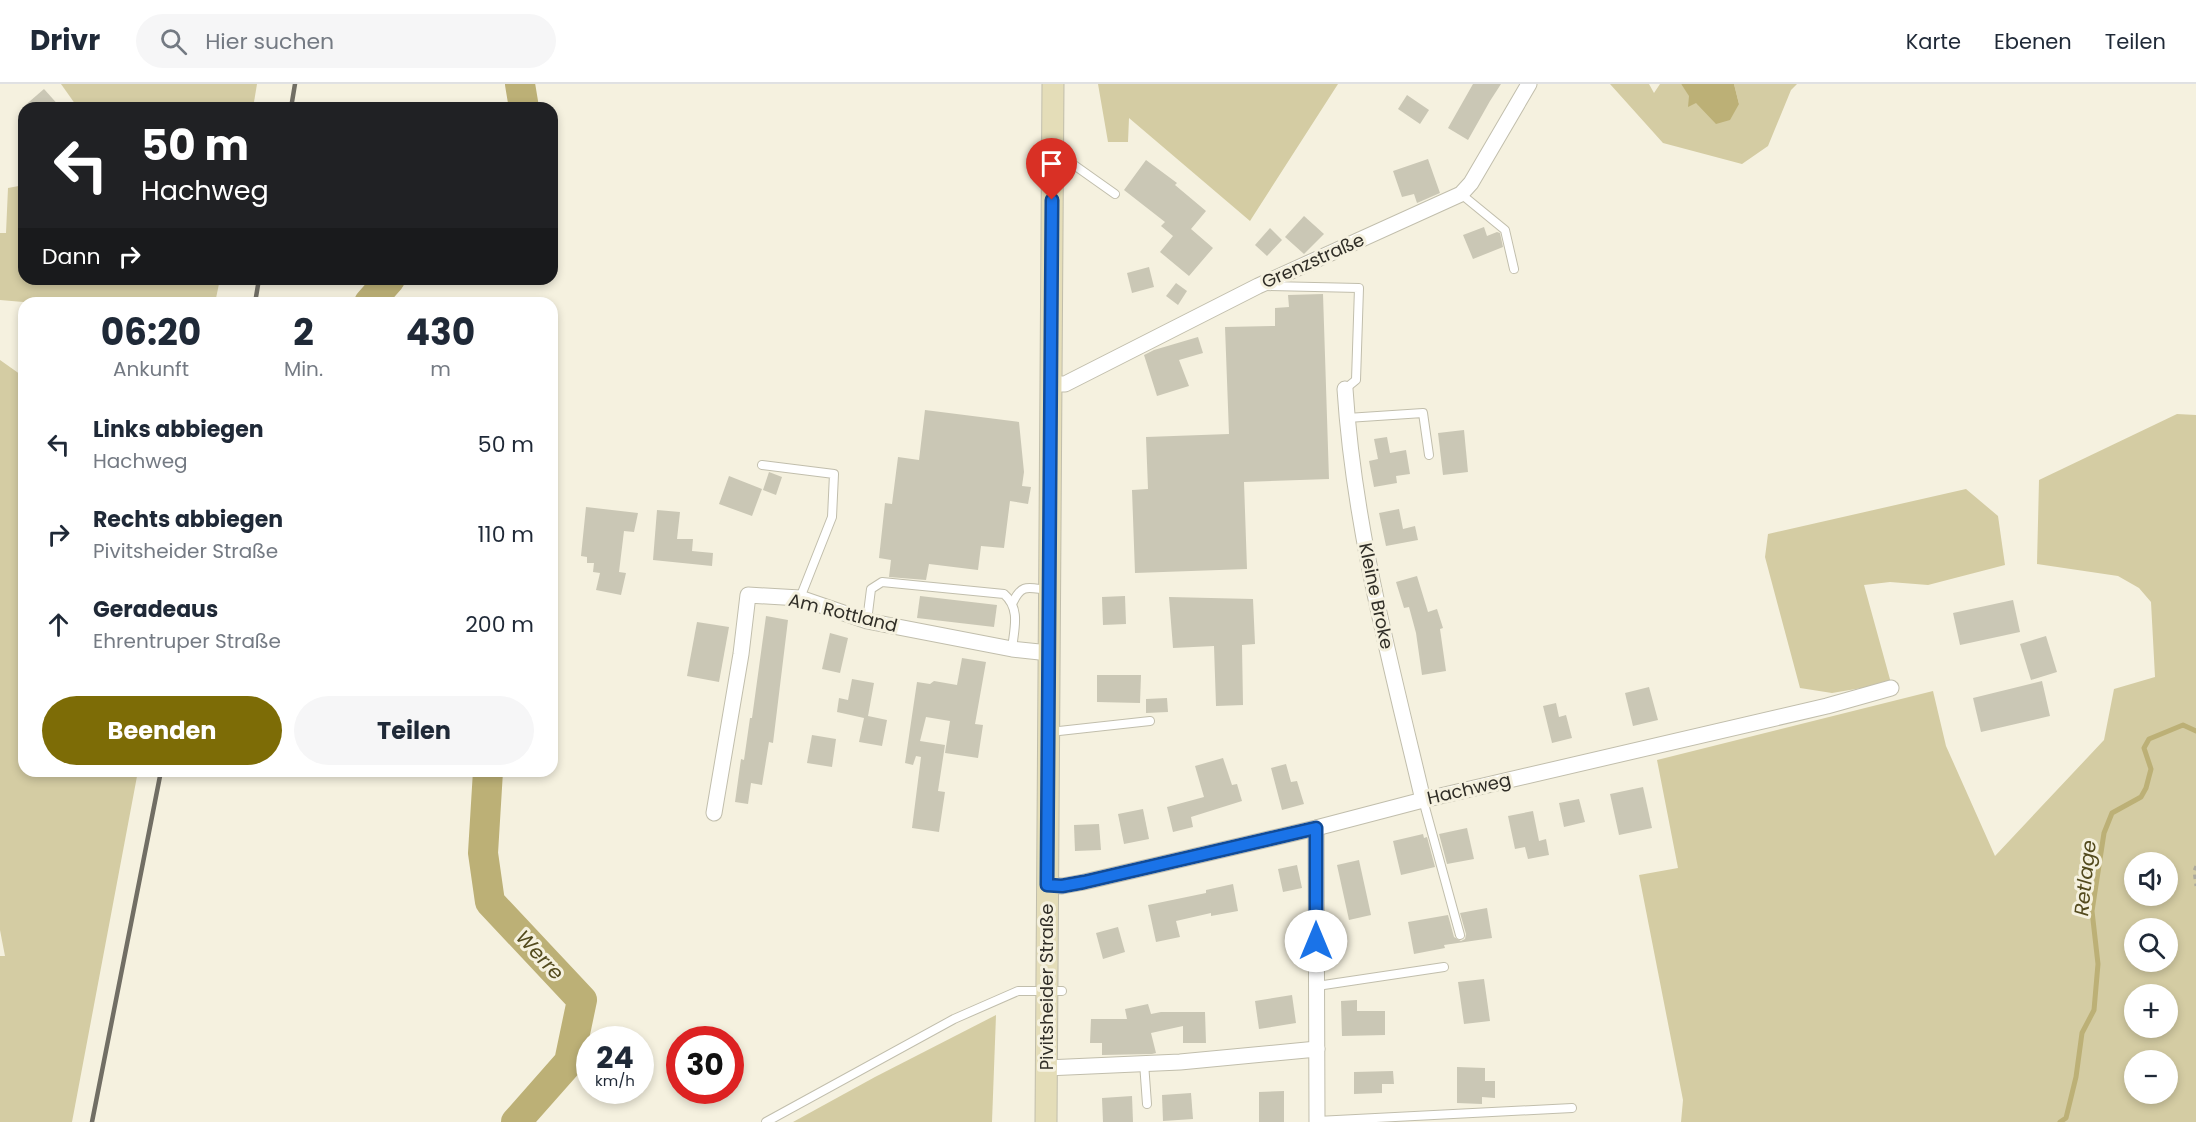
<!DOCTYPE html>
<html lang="de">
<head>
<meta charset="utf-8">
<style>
  :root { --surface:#fff; --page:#f6f6f7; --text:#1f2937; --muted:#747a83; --line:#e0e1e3; --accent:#7d6c06 }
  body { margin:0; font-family:Poppins,sans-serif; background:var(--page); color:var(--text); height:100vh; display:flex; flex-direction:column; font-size:22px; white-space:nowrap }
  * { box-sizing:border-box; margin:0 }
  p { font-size:20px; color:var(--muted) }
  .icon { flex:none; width:33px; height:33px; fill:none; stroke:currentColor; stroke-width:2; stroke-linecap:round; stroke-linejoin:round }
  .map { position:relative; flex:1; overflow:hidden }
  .side { position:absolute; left:18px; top:213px; width:540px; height:480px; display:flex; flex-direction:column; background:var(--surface); border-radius:18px; box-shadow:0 3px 9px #0003 }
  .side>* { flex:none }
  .guide { position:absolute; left:18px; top:18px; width:540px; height:183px; border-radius:18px; box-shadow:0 3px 9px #0003; background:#202124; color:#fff; overflow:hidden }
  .fabs { position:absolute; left:2124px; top:768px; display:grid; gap:12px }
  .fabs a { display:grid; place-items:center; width:54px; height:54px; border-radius:50%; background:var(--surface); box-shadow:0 3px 9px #0003; font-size:30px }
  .speed { position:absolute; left:576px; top:942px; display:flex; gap:12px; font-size:30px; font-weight:700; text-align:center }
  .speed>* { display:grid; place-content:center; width:78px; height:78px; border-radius:50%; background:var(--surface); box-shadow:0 3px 9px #0003; line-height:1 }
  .speed small { font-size:15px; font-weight:400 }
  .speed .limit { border:9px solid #d22; background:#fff; color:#111 }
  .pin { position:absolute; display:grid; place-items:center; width:51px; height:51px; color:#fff; margin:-62px -26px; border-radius:50% 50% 50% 0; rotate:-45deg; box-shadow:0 0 6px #0007 }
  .pin .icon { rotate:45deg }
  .me { position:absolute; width:66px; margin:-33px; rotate:0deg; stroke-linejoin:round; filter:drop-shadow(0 0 4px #0008) }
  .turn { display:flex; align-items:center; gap:21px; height:126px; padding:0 24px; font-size:27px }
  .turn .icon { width:78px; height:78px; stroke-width:2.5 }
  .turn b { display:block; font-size:42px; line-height:51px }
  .then { display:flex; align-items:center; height:57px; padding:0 24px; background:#0003; gap:12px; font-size:22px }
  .eta { display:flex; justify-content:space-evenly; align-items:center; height:102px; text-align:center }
  .eta b { font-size:36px; font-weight:700; line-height:42px }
  .button { display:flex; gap:12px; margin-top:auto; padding:12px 24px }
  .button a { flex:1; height:69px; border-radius:36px; background:var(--accent); color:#fff; font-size:24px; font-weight:700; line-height:69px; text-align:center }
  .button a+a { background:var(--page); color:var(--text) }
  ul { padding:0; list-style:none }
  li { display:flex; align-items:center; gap:18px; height:90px; padding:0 24px }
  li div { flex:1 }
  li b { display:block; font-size:22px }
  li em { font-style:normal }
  header { display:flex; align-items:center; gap:36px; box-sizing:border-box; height:84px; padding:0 30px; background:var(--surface); border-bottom:2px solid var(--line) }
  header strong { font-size:28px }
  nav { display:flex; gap:33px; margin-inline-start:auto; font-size:21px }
  .search { width:420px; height:54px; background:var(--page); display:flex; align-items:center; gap:15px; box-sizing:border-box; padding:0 21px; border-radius:33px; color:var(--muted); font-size:22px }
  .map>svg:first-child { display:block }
  .green { fill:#d4cca3; fill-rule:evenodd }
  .water { fill:#bcb076 }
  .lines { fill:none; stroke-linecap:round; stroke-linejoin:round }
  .stream { stroke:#bcb076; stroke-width:5 }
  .river { stroke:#bcb076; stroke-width:30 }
  .building { fill:#cac7b5 }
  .lane-casing { stroke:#c1beac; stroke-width:10 }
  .street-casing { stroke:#c1beac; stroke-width:17 }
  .secondary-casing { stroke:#c1beac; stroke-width:23 }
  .path { stroke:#adaa9c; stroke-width:3; stroke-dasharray:4.5 4.5; stroke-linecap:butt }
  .lane { stroke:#fff; stroke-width:8 }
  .street { stroke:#fff; stroke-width:15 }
  .secondary { stroke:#e4ddb8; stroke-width:21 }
  .rail { stroke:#716e64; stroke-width:4.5 }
  .route-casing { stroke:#114b97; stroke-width:15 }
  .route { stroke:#1a73e8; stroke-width:10 }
  .labels { text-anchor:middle; stroke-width:6; stroke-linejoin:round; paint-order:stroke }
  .street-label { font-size:18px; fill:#302e27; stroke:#f5f1df }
  .water-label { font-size:20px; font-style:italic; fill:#534a1d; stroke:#f5f1df }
</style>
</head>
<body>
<header>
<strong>Drivr</strong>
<div class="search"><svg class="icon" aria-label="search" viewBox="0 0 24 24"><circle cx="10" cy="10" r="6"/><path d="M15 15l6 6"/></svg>Hier suchen</div>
<nav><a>Karte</a><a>Ebenen</a><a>Teilen</a></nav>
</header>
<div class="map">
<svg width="2196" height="1038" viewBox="0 0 2196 1038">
  <rect width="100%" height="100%" fill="#f5f1df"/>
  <!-- green -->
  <g class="green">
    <path d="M 61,0 L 257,0 L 253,24 L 78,24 Z"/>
    <path d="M 1098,0 L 1338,0 L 1250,137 L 1129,34 L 1128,58 L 1108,58 Z"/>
    <path d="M 1610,0 L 1649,0 L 1654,9 L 1660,0 L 1681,0 L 1695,19 L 1739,20 L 1734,0 L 1797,0 L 1791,6 L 1768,62 L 1742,80 L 1663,59 Z"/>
    <path d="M 24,101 L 24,195 L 220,195 L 215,219 L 35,219 L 0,216 L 0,149 L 6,149 L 8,104 Z"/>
    <path d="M 0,276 L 24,293 L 24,687 L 138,687 L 72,1038 L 0,1038 L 0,872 L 5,872 L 0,846 Z"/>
    <path d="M 2177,330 L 2196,331 L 2196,1038 L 1681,1038 L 1683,1016 L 1639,791 L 1678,784 L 1657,676 L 1933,607 L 1946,662 L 1995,772 L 2104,656 L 2114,605 L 2155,593 L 2151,518 L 2139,504 L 2118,492 L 2037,480 L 2039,396 ZM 2168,778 L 2168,812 L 2134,812 L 2134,778 ZM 2168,844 L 2168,878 L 2134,878 L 2134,844 ZM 2134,910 L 2168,910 L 2168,944 L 2134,944 ZM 2134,976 L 2168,976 L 2168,1010 L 2134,1010 Z"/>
    <path d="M 1966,405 L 1998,432 L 2005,481 L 1928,501 L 1890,498 L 1864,501 L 1891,599 L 1832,609 L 1800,604 L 1765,473 L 1768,450 Z"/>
    <path d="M 996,931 L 992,1038 L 793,1038 L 875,993 Z"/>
  </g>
  <!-- water -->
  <path class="water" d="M 1681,0 L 1734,0 L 1739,20 L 1730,36 L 1716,40 L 1696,19 L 1688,23 L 1689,12 Z"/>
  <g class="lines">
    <!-- stream -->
    <path class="stream" d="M 2060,1038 L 2066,1034 L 2076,993 L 2082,949 L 2094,926 L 2098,880 L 2092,827 L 2104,749 L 2112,729 L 2141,713 L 2146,704 L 2151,685 L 2144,664 L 2149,655 L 2183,641 L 2196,647"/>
    <!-- river -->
    <g class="river">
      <path d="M 520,0 L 524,24"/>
      <path d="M 369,219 L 390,195"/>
      <path d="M 488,687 L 483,769 L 490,818 L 582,916 L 569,978 L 516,1038"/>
    </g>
  </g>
  <!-- building -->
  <g class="building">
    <path d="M 1473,0 L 1501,0 L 1490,17 L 1468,56 L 1448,44 Z"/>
    <path d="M 44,5 L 61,24 L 22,24 Z"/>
    <path d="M 1407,11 L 1429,26 L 1420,40 L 1398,25 Z"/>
    <path d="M 1428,75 L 1440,109 L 1417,119 L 1414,110 L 1402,113 L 1393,87 Z"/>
    <path d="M 1146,76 L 1177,99 L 1175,101 L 1206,127 L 1191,145 L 1213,164 L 1189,192 L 1160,168 L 1173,152 L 1161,142 L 1165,138 L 1124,106 Z"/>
    <path d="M 1304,132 L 1324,150 L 1304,170 L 1285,153 Z"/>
    <path d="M 1484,143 L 1487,152 L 1497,148 L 1500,149 L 1503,163 L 1473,175 L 1463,151 Z"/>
    <path d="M 1270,144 L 1282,156 L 1267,172 L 1255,161 Z"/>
    <path d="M 1149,183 L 1154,203 L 1132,209 L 1127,189 Z"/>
    <path d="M 1176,199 L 1187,207 L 1178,221 L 1166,212 Z"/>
    <path d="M 1323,210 L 1329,395 L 1244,398 L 1247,485 L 1135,489 L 1132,406 L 1148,405 L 1146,353 L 1229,350 L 1225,243 L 1275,242 L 1275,224 L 1289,223 L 1288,211 Z"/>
    <path d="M 1198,253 L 1203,269 L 1179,276 L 1189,302 L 1157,312 L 1144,271 L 1154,266 Z"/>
    <path d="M 925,326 L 1019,338 L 1024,388 L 1022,402 L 1031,403 L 1028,420 L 1010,417 L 1004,464 L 981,462 L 978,486 L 929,480 L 926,496 L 889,493 L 891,476 L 879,474 L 885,419 L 892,420 L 898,373 L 919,376 Z"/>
    <path d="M 1464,346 L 1468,388 L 1443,391 L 1438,349 Z"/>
    <path d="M 1387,353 L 1390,369 L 1406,366 L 1410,390 L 1396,392 L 1397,399 L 1374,403 L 1369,377 L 1378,375 L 1374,355 Z"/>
    <path d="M 769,388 L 782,393 L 776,411 L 763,406 Z"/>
    <path d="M 729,392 L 762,405 L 752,432 L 719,420 Z"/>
    <path d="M 586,423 L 638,429 L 634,448 L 624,447 L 619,488 L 626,489 L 621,511 L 596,506 L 600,489 L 593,488 L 594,479 L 587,479 L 587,473 L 581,472 Z"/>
    <path d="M 1399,425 L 1403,445 L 1415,442 L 1418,456 L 1386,462 L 1379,429 Z"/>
    <path d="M 657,426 L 680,428 L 677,455 L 693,455 L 692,467 L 713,469 L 712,482 L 653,476 Z"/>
    <path d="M 1417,492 L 1428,528 L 1437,525 L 1443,544 L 1440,545 L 1446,587 L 1422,591 L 1416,549 L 1409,523 L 1404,524 L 1396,498 Z"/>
    <path d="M 920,512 L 997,521 L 994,543 L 917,534 Z"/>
    <path d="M 1125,512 L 1126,540 L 1103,541 L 1102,513 Z"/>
    <path d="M 1169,513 L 1253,515 L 1255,560 L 1242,561 L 1243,621 L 1216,622 L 1214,562 L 1173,564 Z"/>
    <path d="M 2013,516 L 2020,548 L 1960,561 L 1953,529 Z"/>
    <path d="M 766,532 L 788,536 L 773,659 L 769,658 L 762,701 L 751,699 L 748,720 L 735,718 L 741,675 L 744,676 L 750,634 L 752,634 Z"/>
    <path d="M 697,538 L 729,543 L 719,598 L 687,592 Z"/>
    <path d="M 830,549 L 848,554 L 840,589 L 822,585 Z"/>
    <path d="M 2046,552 L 2057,588 L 2031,596 L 2020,560 Z"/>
    <path d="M 962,574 L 986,578 L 975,640 L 983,641 L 978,674 L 945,669 L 950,637 L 926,633 L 920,657 L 945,661 L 938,707 L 945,708 L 939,748 L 912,744 L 921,673 L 916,672 L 913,681 L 905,679 L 917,598 L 930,600 L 934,597 L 957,601 Z"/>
    <path d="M 1097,591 L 1141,591 L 1140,619 L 1097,618 Z"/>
    <path d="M 852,595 L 874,599 L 868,632 L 887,636 L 882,662 L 859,658 L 864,634 L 837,628 L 839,614 L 848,616 Z"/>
    <path d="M 2042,597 L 2050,632 L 1981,648 L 1973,614 Z"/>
    <path d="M 1649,603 L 1658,636 L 1633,642 L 1625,609 Z"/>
    <path d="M 1167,614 L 1168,628 L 1146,629 L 1146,615 Z"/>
    <path d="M 1556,619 L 1559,633 L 1566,631 L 1572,654 L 1552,659 L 1543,622 Z"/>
    <path d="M 812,651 L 836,655 L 832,683 L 807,679 Z"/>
    <path d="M 1223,674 L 1232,701 L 1237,700 L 1242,717 L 1191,733 L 1193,743 L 1173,748 L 1167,723 L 1204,713 L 1195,682 Z"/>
    <path d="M 1286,680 L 1291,698 L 1297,697 L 1304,720 L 1282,726 L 1271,684 Z"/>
    <path d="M 1643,703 L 1652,744 L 1619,751 L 1610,710 Z"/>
    <path d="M 1579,715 L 1585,738 L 1564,743 L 1559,719 Z"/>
    <path d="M 1143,725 L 1149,755 L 1124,760 L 1118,730 Z"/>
    <path d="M 1533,727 L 1539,757 L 1546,755 L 1549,771 L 1528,775 L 1525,763 L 1515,765 L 1508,732 Z"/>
    <path d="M 1099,740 L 1101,766 L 1075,767 L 1074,741 Z"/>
    <path d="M 1467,744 L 1474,775 L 1447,780 L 1439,750 Z"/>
    <path d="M 1423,750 L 1424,754 L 1427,753 L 1435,783 L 1401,791 L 1393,757 Z"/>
    <path d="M 1359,776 L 1371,831 L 1349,836 L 1337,781 Z"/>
    <path d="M 1297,781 L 1302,804 L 1283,808 L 1278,785 Z"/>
    <path d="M 1233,800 L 1238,827 L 1211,832 L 1211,829 L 1176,837 L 1180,853 L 1156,858 L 1148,821 L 1206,809 L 1206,806 Z"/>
    <path d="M 1487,824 L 1492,854 L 1444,861 L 1445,864 L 1414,870 L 1408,838 L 1448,831 L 1454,853 L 1461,857 L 1465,855 L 1466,850 L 1460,829 Z"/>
    <path d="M 1118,843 L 1125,868 L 1103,875 L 1096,849 Z"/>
    <path d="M 1484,895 L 1490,937 L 1464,940 L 1458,898 Z"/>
    <path d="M 1292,911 L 1296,939 L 1259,945 L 1255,917 Z"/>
    <path d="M 1357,916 L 1357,927 L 1385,927 L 1385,951 L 1342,952 L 1341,917 Z"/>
    <path d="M 1148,920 L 1151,930 L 1161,928 L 1205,928 L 1206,959 L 1183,959 L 1183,942 L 1151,949 L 1156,969 L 1152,970 L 1102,971 L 1102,959 L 1090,959 L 1091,935 L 1127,935 L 1125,925 Z"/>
    <path d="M 1457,983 L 1485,984 L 1485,997 L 1495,997 L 1495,1014 L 1482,1013 L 1482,1020 L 1457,1019 Z"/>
    <path d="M 1393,987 L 1394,1000 L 1382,1000 L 1382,1009 L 1354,1010 L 1354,988 Z"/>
    <path d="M 1284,1007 L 1284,1038 L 1259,1038 L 1259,1008 Z"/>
    <path d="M 1191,1009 L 1193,1035 L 1163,1037 L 1162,1011 Z"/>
    <path d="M 1132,1012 L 1133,1038 L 1103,1038 L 1102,1014 Z"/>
  </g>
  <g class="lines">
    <defs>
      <g id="lane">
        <path d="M 1054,75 L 1067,76 L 1115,110"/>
        <path d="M 1461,110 L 1505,146 L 1514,185"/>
        <path d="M 1266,202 L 1359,204 L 1356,296 L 1345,305"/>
        <path d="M 1347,334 L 1423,329 L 1429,371"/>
        <path d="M 762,381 L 834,390 L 832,433 L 800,514"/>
        <path d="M 1013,518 C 1022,499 1029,504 1047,506"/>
        <path d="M 867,537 L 871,505 L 882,498 L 1004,510 C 1021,525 1014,545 1012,565"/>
        <path d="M 1050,648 L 1150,637"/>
        <path d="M 1423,716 L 1460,851"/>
        <path d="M 1317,902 L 1444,883"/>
        <path d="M 1144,979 L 1147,1020"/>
        <path d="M 1317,1037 L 1572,1024"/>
        <path d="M 766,1038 L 954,935 L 1018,907 L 1062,907"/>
      </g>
      <g id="street">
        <path d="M 1051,300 L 1065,300 L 1258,202 L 1461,110 L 1471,99 L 1529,0"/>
        <path d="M 1345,305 C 1354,445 1391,580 1423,716"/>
        <path d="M 714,729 L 741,570 L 748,511 L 800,514 L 867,537 L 1012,565 L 1049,569"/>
        <path d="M 1316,744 L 1317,1038"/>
        <path d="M 1047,801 L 1062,802 L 1084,798 L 1316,744 L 1423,716 L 1827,622 L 1891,604"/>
        <path d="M 1046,984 L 1180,978 L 1317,965"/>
      </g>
      <path id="secondary" d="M 1046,1038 L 1053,0"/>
    </defs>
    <!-- lane casing -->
    <use href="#lane" class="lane-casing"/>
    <!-- street casing -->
    <use href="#street" class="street-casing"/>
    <!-- secondary casing -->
    <use href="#secondary" class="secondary-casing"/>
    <!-- path -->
    <path class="path" d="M 2196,782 L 2194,787 L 2196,802"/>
    <!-- lane -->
    <use href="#lane" class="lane"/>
    <!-- street -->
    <use href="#street" class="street"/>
    <!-- secondary -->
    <use href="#secondary" class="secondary"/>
    <!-- rail -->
    <g class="rail">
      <path d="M 291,24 L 295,0"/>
      <path d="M 255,219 L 259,195"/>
      <path d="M 92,1038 L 161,687"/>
    </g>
  </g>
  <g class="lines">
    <defs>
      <path id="route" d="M 1052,116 L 1047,801 L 1062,802 L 1084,798 L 1316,744 L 1316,857"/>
    </defs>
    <!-- route casing -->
    <use href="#route" class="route-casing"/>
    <!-- route -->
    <use href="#route" class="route"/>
  </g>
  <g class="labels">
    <!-- street labels -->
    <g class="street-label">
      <text transform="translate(1313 177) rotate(-24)" y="6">Grenzstraße</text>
      <text transform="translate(1376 512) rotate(78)" y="6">Kleine Broke</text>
      <text transform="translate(843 529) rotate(14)" y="6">Am Rottland</text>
      <text transform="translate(1469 705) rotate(-13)" y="6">Hachweg</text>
      <text transform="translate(1047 903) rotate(-90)" y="6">Pivitsheider Straße</text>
    </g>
    <!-- water labels -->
    <g class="water-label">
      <text transform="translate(2085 794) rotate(-84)" y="7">Retlage</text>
      <text transform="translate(540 871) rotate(47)" y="7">Werre</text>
    </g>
  </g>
</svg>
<div class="fabs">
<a><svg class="icon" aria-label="sound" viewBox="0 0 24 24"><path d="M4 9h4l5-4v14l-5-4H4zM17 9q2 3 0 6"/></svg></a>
<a><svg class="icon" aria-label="search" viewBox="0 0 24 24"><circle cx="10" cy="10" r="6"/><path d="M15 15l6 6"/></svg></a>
<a>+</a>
<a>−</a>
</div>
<div class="speed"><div>24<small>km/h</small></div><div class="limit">30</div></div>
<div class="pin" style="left:1052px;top:116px;background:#d93025"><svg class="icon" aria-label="arrive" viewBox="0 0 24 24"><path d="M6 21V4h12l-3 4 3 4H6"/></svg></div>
<svg class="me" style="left:1316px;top:857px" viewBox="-20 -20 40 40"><circle r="19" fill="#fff"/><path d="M0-13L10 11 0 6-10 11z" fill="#1a73e8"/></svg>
<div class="guide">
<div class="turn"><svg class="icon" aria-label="left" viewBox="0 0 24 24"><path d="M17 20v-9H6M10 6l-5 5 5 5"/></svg><div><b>50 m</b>Hachweg</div></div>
<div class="then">Dann<svg class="icon" aria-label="right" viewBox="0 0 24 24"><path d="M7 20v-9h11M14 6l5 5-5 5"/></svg></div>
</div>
<section class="side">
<div class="eta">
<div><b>06:20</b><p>Ankunft</p></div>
<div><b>2</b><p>Min.</p></div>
<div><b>430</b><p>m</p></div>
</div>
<ul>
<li><svg class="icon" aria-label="left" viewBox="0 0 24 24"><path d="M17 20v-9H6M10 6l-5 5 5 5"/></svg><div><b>Links abbiegen</b><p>Hachweg</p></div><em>50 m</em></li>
<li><svg class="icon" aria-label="right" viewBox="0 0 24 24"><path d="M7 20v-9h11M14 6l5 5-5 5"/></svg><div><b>Rechts abbiegen</b><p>Pivitsheider Straße</p></div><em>110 m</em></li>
<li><svg class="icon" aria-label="ahead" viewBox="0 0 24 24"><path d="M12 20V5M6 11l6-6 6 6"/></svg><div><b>Geradeaus</b><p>Ehrentruper Straße</p></div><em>200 m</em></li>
</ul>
<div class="button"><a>Beenden</a><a>Teilen</a></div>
</section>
</div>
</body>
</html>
